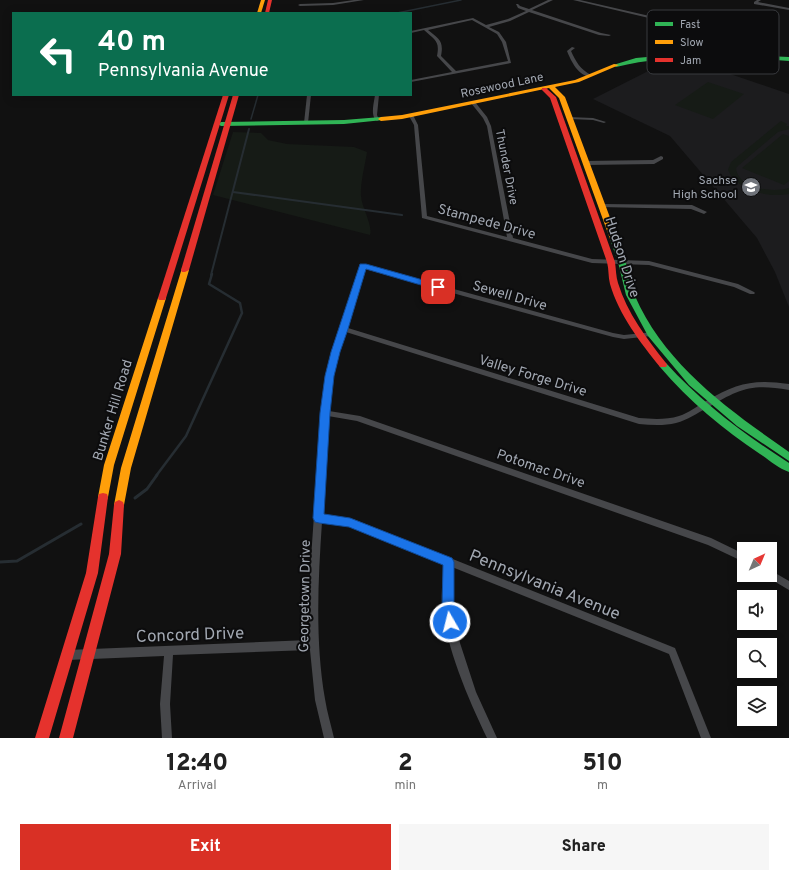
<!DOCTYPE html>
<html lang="en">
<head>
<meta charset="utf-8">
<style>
  :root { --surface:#fff; --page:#f6f6f6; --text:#222; --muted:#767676; --accent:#d93025 }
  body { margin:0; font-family:Overpass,sans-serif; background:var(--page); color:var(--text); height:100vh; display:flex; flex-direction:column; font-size:15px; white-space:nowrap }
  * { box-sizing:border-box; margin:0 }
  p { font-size:13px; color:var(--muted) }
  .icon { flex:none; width:22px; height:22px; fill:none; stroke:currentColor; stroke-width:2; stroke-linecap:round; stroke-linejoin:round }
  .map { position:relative; height:738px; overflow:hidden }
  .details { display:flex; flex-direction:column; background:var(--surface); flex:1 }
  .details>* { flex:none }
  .banner { position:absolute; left:12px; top:12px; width:400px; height:84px; border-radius:0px; box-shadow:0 2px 10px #0003; background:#0b6e4f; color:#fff; overflow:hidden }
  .needle { width:26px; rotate:44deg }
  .fabs { position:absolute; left:737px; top:542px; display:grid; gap:8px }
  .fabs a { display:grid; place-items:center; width:40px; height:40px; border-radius:0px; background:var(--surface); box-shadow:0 2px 10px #0003; font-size:20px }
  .pin { position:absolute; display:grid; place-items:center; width:34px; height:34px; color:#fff; margin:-17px; border-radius:8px; box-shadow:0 2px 6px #0006 }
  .me { position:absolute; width:44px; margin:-22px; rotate:352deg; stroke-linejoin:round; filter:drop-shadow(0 0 3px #0008) }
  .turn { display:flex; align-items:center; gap:14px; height:84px; padding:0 20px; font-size:18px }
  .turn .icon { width:52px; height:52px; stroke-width:2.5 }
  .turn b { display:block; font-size:28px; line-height:34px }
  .eta { display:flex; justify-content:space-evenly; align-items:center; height:68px; text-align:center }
  .eta b { font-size:24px; font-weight:800; line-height:28px }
  .cta { display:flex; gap:8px; margin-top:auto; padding:8px 20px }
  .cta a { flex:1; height:46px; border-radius:0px; background:var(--accent); color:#fff; font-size:16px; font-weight:800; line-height:46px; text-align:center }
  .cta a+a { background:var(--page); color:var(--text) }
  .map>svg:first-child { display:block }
  .built { fill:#1c1c1e }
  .green { fill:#161b16 }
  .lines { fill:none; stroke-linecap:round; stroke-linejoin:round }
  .stream-far3 { stroke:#262d32; stroke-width:1.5 }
  .stream-far2 { stroke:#262d32; stroke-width:2 }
  .stream-far1 { stroke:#262d32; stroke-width:2.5 }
  .stream { stroke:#262d32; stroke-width:3 }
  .street { fill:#46474a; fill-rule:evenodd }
  .fast { fill:#30b455; fill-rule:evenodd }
  .slow { fill:#ff9f0a; fill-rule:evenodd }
  .jam { fill:#e5322d; fill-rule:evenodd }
  .route { fill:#1a73e8; stroke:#114b97 }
  .labels { text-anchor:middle; stroke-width:4; stroke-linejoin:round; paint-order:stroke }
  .far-street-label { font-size:12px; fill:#a2a8b2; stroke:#0c0c0d }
  .far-poi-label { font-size:12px; fill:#a2a8b2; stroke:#0c0c0d; text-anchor:end }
  .street-label { font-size:14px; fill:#a2a8b2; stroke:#0c0c0d }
  .near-street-label { font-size:17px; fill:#a2a8b2; stroke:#0c0c0d }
  .key { fill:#0c0c0d; stroke:#393b3f; stroke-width:1 }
  .key-label { font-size:11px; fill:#a2a8b2 }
</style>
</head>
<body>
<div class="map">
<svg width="789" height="738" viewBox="0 0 789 738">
  <rect width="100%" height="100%" fill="#111"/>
  <!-- built -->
  <path class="built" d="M 672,59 L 686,59 L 789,94 L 789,307 L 775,272 L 757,238 L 670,136 L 593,99 Z"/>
  <!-- green -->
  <g class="green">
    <path d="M 708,82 L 744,94 L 713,119 L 675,105 Z"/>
    <path d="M 781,121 L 787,124 L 786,126 L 789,126 L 789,129 L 778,132 L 739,165 L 736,168 C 738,189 773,193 789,188 L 789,194 C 769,198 737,191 728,170 L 731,162 Z"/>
    <path d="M 233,132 L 261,133 L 268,140 L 287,144 L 354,147 L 367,152 C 365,165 360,184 361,196 C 362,208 373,226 370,235 L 213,195 Z"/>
    <path d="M 783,134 L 789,136 L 789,181 L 784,185 L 742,168 Z"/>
  </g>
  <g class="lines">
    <!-- stream-far3 -->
    <g class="stream-far3">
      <path d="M 397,13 L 461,0"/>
      <path d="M 251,119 L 258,95"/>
    </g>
    <!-- stream-far2 -->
    <g class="stream-far2">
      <path d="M 233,192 L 402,215"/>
      <path d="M 211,275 L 249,129"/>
    </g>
    <!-- stream-far1 -->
    <path class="stream-far1" d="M 156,476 L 186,436 L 242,313 L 240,303 L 209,284 L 212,274"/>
    <!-- stream -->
    <g class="stream">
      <path d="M 135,498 L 147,489 L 157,475"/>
      <path d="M 0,562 L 17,561 L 81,524"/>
    </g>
    <!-- street -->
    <g class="street">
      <path d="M 354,0 L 364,0 L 333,5 L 300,6 L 298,5 L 300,4 L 333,3 Z"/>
      <path d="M 548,0 L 553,0 L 532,10 L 601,33 L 611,35 L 609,36 L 599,35 L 529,12 L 510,21 L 489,27 L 499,32 L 506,42 L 511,63 L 411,82 L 411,80 L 452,72 L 437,56 C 440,41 435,40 424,30 L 411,33 L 411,31 L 473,18 L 486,25 L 508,19 L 526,11 L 518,8 L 516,4 L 518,4 L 520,6 L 529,9 ZM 472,20 L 497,34 L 502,42 L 508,61 L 456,71 L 441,56 C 444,41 439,39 428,30 Z"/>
      <path d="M 573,0 L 580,0 L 693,26 L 709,36 L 720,55 L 717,56 L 706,38 L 691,28 Z"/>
      <path d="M 757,0 L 761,0 L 758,2 L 789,8 L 789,10 L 754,4 L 754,2 Z"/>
      <path d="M 572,47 L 575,48 L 571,51 C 576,62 580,69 591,75 L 591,77 C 578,76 571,61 567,51 Z"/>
      <path d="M 753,55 L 755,55 L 763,67 L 763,68 L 759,68 L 752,56 Z"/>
      <path d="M 307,95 L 311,95 L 308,123 L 306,124 L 304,123 Z"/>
      <path d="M 375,95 L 379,95 L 377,115 L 379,120 L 377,121 C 370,116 374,103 375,95 Z"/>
      <path d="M 471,102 L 475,102 L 487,117 L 491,126 L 513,238 L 592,259 L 649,261 L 738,284 L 754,292 L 755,293 L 754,294 L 750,294 L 734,287 L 649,265 L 592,263 L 422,218 L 414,125 L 409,116 L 411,115 L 413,115 L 418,125 L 427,216 L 507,237 L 487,126 L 483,118 L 471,103 Z"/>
      <path d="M 568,117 L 593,118 L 606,122 L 604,123 L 593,120 L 570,119 L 568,119 Z"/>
      <path d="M 661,156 L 663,157 L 663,159 L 654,164 L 586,165 L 583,163 L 586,161 L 653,160 Z"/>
      <path d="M 602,204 L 692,205 L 707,212 L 704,214 L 691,209 L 600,207 L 600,205 Z"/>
      <path d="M 363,264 L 613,333 L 624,335 L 653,332 L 654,334 L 653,336 L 651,336 L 624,339 L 613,337 L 365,269 L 348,328 L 639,418 C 652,419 666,420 679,416 C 689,413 697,406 706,401 C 737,383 754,379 789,384 L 789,390 C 751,383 739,389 707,408 C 697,413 688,420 676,423 C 664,426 651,425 639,424 L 346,332 L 338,352 L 333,376 L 329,411 L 360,416 L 711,538 L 744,554 L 744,562 L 708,545 L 357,421 L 328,416 L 322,515 L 353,519 L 675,648 L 711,738 L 701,738 L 669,654 L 452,567 L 452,605 L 460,643 L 476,692 L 497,738 L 487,738 C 468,698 446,648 442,604 C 441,590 443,577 444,564 L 350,526 L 322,522 C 318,581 315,641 325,699 C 327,712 331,725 334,738 L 324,738 L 315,700 L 310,650 L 173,655 L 170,704 L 172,738 L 162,738 L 160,704 L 164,656 L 67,660 L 64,658 L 62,655 L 64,652 L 67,650 L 309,640 L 310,573 L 321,413 L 325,376 L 332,352 L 341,329 L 360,266 Z"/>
      <path d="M 770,570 L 789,581 L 789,590 L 767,577 L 766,575 L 770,575 Z"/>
    </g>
    <!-- fast -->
    <g class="fast">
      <path d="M 680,54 L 724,54 L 789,57 L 789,61 C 731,57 673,53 616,67 L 613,65 L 636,58 Z"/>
      <path d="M 381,117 L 383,118 L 383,120 L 344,124 L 221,126 L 218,124 L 221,122 L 344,120 Z"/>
      <path d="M 611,237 L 614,237 C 623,240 630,285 635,296 C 665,365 729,410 789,452 L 789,461 L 737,426 L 689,385 L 648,336 L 626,295 L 618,262 L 610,239 Z"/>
      <path d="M 663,362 L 666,363 C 702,403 744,434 789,463 L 789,472 C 779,469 769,460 760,454 C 723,429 689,401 660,367 L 659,365 Z"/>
    </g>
    <!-- slow -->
    <g class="slow">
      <path d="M 261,0 L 265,0 L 261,13 L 257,13 Z"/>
      <path d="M 614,64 L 619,65 L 579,82 L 555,87 L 565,97 L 618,239 L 614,241 L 610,239 L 559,98 L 549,88 L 402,119 L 381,121 L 378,119 L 381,117 L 402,115 L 575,80 Z"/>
      <path d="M 182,268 L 185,268 L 189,270 L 131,468 L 124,505 L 123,508 L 119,510 L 115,508 L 114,505 L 121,468 Z"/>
      <path d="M 162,295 L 166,298 L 114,465 L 108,497 L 107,500 L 103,501 L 99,500 L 98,497 L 104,465 L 158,298 Z"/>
    </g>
    <!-- jam -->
    <g class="jam">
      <path d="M 268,0 L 272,0 L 269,13 L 265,13 Z"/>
      <path d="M 542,88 L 546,88 L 556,97 L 615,262 C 616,269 616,277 618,283 C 627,313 647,339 666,363 L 667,365 L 666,367 L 660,367 C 640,342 619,315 610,284 C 608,277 609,269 607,262 L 550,98 L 542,90 Z"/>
      <path d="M 223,95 L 229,95 L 166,298 L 165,300 L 159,300 L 158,298 Z"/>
      <path d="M 233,95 L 239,95 L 189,270 L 185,272 L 182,272 L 181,270 Z"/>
      <path d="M 103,493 L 107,494 L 108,497 L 98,573 L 49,738 L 35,738 L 86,573 L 98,497 L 99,494 Z"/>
      <path d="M 119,500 L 123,502 L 124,505 L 121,554 L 73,738 L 59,738 L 109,554 L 114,505 L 115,502 Z"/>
    </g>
  </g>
  <!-- route -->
  <path class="route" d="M 360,264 L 366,264 L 441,285 L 442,287 L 438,290 L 366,269 L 348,329 L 340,352 L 334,376 L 330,413 L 324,514 L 350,518 L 452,558 L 454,562 L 454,610 L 457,622 L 455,626 L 450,628 L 446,626 L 442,610 L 443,565 L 349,527 L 319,523 L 315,522 L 313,518 L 320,413 L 325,376 L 331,352 Z"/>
  <!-- icons -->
  <defs>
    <symbol id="school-disc" viewBox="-11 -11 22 22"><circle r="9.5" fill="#6f737a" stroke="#0c0c0d"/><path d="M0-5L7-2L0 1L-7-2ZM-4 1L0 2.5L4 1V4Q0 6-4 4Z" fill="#fff"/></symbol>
  </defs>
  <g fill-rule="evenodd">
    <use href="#school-disc" x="740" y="176" width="22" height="22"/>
  </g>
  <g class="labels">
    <!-- far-street labels -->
    <g class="far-street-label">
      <text transform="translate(502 85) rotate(-12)" y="4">Rosewood Lane</text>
      <text transform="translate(507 167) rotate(79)" y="4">Thunder Drive</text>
    </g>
    <!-- far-poi labels -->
    <g class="far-poi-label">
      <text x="737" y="184">Sachse<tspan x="737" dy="14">High School</tspan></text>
    </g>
    <!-- street labels -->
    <g class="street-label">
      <text transform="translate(487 221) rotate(15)" y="5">Stampede Drive</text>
      <text transform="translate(623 257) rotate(72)" y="5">Hudson Drive</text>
      <text transform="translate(510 295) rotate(16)" y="5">Sewell Drive</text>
      <text transform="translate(533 375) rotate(17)" y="5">Valley Forge Drive</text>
      <text transform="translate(112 410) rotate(-73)" y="5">Bunker Hill Road</text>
      <text transform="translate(541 468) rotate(19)" y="5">Potomac Drive</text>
      <text transform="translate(304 596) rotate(-89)" y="5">Georgetown Drive</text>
    </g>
    <!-- near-street labels -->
    <g class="near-street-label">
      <text transform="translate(545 584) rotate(22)" y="6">Pennsylvania Avenue</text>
      <text transform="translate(190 634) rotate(-2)" y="6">Concord Drive</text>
    </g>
  </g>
  <!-- legend -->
  <rect x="647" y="10" width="132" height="64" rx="6" class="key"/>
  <rect x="655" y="22" width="18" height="4" fill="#30b455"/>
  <rect x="655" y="40" width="18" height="4" fill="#ff9f0a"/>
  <rect x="655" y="58" width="18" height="4" fill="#e5322d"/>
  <g class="key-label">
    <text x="680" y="28">Fast</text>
    <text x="680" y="46">Slow</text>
    <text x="680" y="64">Jam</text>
  </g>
</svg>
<div class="fabs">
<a><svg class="needle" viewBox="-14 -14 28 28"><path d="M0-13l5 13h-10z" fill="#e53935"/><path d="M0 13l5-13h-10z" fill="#767676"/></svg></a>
<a><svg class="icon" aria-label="sound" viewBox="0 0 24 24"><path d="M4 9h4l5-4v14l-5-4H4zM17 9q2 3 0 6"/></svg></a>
<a><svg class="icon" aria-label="search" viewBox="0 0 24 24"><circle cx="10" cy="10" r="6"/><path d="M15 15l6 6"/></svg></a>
<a><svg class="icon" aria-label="layers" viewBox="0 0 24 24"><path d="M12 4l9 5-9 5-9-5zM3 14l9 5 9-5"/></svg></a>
</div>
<div class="pin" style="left:438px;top:287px;background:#d93025"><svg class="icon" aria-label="arrive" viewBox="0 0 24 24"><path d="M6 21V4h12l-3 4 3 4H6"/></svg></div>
<svg class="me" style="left:450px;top:622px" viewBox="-20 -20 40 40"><circle r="17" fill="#1a73e8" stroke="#fff" stroke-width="3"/><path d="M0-11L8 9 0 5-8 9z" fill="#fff"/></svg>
<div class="banner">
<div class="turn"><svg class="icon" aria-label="left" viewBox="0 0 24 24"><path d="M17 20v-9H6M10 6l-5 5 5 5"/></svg><div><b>40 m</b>Pennsylvania Avenue</div></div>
</div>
</div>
<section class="details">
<div class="eta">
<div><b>12:40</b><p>Arrival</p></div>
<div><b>2</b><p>min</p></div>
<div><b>510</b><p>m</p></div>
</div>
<div class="cta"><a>Exit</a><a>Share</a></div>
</section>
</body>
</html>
